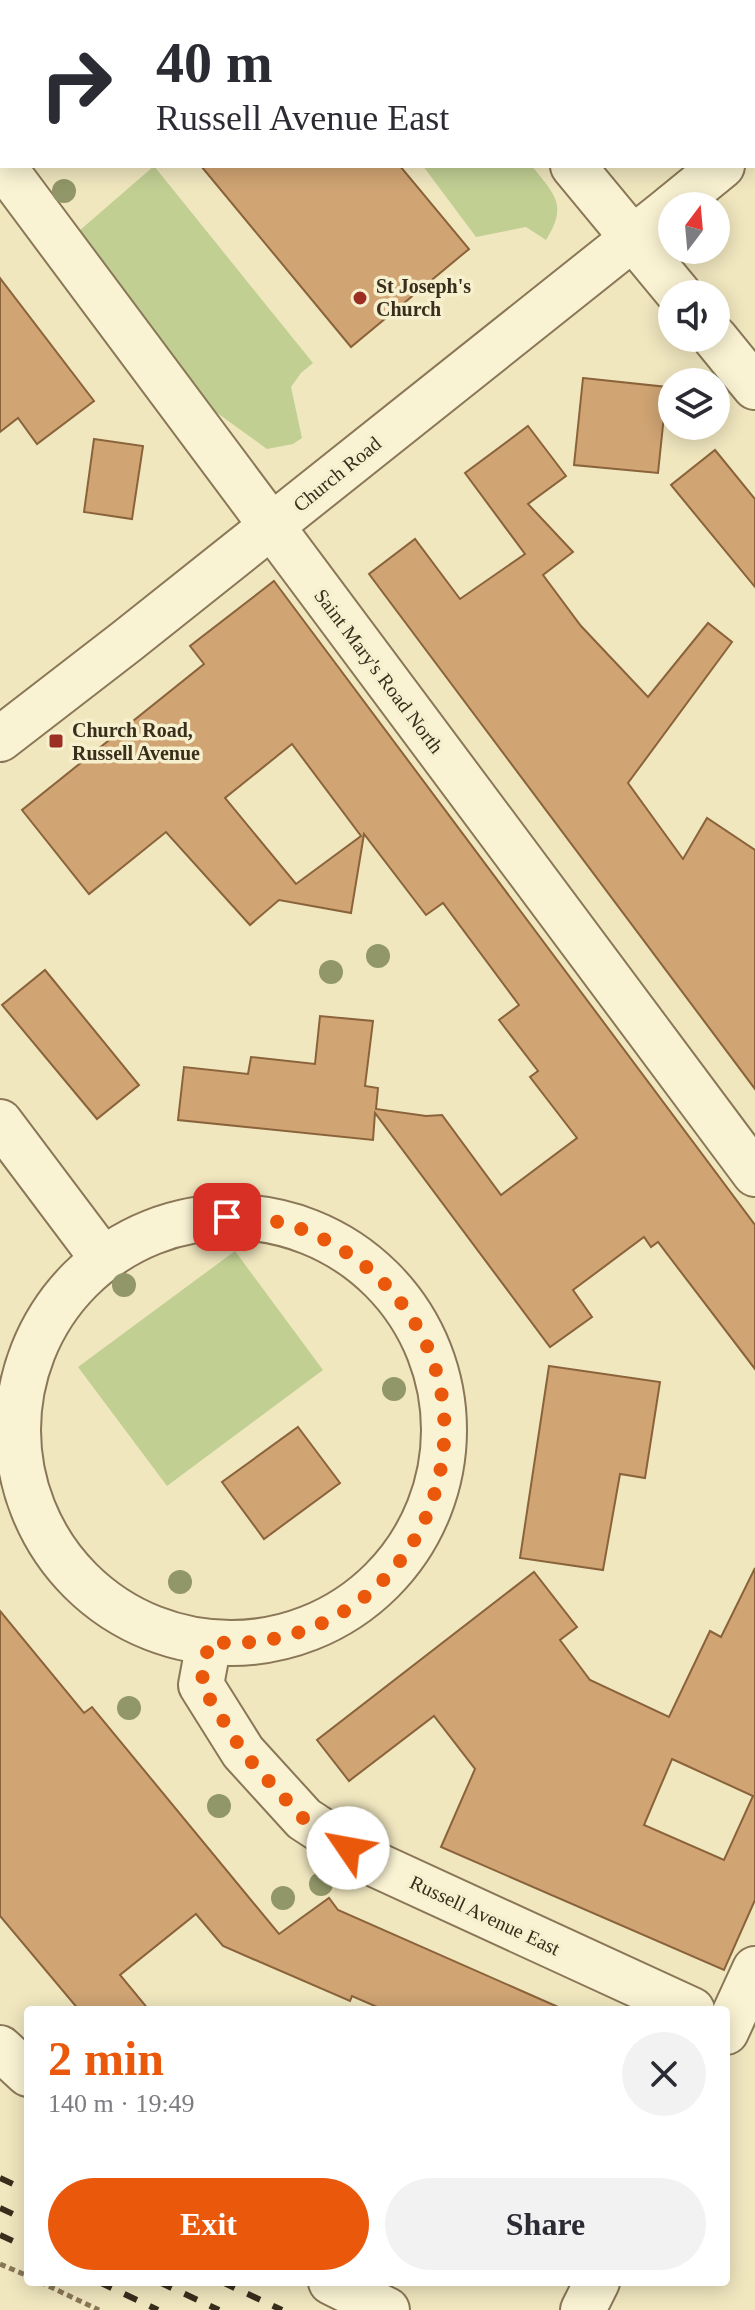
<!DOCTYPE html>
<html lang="en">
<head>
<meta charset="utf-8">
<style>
  :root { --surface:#fff; --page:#f2f2f3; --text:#2b2b33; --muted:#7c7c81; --accent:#ea580c }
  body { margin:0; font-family:Georgia,serif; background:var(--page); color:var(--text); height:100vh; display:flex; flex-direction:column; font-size:30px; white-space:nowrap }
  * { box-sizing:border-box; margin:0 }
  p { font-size:26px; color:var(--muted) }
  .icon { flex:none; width:44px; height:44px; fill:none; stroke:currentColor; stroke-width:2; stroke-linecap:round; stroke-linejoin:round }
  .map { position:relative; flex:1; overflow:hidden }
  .details { position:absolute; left:24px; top:2006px; width:706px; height:280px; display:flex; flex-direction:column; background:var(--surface); border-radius:8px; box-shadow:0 4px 20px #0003 }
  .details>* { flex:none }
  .hud { position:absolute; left:0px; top:0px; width:756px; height:168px; box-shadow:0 4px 20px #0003; background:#fff; color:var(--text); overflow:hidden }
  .needle { width:52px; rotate:16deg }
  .buttons { position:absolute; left:658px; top:192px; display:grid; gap:16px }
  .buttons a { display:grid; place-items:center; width:72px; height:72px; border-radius:50%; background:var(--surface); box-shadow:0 4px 20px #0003; font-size:40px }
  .pin { position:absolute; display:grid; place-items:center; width:68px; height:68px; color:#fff; margin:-34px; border-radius:16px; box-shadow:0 4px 12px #0006 }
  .me { position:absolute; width:88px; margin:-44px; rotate:303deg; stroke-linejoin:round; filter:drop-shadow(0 0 6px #0008) }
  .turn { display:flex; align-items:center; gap:28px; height:168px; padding:0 24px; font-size:36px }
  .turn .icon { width:104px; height:104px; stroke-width:2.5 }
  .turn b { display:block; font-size:56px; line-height:68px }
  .round { display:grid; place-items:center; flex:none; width:84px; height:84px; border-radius:42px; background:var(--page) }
  .headline { display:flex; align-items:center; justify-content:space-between; height:136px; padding:0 24px }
  h1 { font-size:48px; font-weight:700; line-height:60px; color:var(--accent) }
  .button { display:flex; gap:16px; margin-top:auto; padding:16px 24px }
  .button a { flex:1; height:92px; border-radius:48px; background:var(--accent); color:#fff; font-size:32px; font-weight:700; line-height:92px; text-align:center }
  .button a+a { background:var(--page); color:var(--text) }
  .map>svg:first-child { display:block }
  .green { fill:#c1cf93 }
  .building { fill:#d0a473; stroke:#8a633b; stroke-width:2; fill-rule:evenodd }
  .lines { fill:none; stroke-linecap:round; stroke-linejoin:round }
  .street-casing { stroke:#8a7757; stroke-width:48 }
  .path { stroke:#8a7757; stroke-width:5; stroke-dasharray:6 4; stroke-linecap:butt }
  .street { stroke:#faf3d3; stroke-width:44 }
  .rail { stroke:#392d1c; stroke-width:6; stroke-dasharray:14 14; stroke-linecap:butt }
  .tree { fill:#919768 }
  .route { stroke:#ea580c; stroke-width:14; stroke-dasharray:0 25.2 }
  .poi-dot { fill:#9c2f24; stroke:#f7f0cf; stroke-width:3 }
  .labels { text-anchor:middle; stroke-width:7; stroke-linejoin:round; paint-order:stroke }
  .poi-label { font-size:20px; font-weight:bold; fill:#392d1c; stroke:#f7f0cf; text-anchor:start }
  .street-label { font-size:20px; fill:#392d1c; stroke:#f7f0cf }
</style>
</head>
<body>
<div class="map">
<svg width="755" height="2310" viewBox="0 0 755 2310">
  <rect width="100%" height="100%" fill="#f0e7bf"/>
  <!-- green -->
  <g class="green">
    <path d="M 154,166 L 313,363 L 301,373 L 291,387 L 302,438 L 293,444 L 267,449 L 213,410 L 79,231 Z"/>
    <path d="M 423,166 L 532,166 C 555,195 568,205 546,240 L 526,227 L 476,237 Z"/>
    <path d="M 235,1251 L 323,1370 L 167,1486 L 78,1367 Z"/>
  </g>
  <!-- building -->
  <g class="building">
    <path d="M 201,166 L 400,166 L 469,249 L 351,347 Z"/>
    <path d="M 0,278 L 94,401 L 37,444 L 18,418 L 0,432 Z"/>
    <path d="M 583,378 L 667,387 L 658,473 L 574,465 Z"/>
    <path d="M 528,426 L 566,476 L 528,504 L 573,552 L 543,575 L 581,626 L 648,697 L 708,623 L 732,642 L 628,783 L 683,859 L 707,818 L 755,850 L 755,1089 L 369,574 L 415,539 L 460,599 L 525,554 L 465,473 Z"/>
    <path d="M 94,439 L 143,446 L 132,519 L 84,512 Z"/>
    <path d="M 715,450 L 755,499 L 755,587 L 671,485 Z"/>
    <path d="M 274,581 L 755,1225 L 755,1369 L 658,1242 L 651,1247 L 644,1237 L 573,1290 L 592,1317 L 550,1347 L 375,1113 L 373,1140 L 178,1120 L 184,1067 L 248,1074 L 251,1057 L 315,1064 L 320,1016 L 373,1021 L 365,1086 L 378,1088 L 376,1109 L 426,1116 L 442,1115 L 501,1195 L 577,1138 L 530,1077 L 538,1071 L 499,1020 L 519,1005 L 443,903 L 426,915 L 364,834 L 351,913 L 279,900 L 250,925 L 166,832 L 89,894 L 22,810 L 204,664 L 190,646 ZM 292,744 L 361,836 L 296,884 L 225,798 Z"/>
    <path d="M 45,970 L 139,1085 L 97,1119 L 2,1005 Z"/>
    <path d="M 549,1366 L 660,1382 L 645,1478 L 620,1474 L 603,1570 L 520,1558 Z"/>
    <path d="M 298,1427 L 340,1483 L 264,1539 L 222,1482 Z"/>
    <path d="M 755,1568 L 755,1900 L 724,1970 L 441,1847 L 475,1769 L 434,1716 L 349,1781 L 317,1740 L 534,1572 L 577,1627 L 560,1640 L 590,1680 L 669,1717 L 710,1631 L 721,1637 ZM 672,1759 L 753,1796 L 724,1860 L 644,1825 Z"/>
    <path d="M 0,1611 L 84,1713 L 92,1707 L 279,1934 L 329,1898 L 338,1910 L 565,2010 L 384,2010 L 352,1996 L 350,2001 L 223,1946 L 196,1914 L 120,1975 L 149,2010 L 79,2010 L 0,1916 Z"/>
  </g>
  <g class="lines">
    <defs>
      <g id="street">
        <path d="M 437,0 L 438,2"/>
        <path d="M 754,140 L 755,140"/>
        <path d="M 3,166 L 755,1174"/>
        <path d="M 573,166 L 679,294"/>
        <path d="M 673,206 L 722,166"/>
        <path d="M 715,338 L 755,387"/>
        <path d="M 0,739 L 127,641 L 672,207"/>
        <path d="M 0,1122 L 103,1259"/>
        <circle cx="231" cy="1430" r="213"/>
        <path d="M 209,1642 L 201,1685 L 243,1752 L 304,1819 L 370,1862 L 692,2010"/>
        <path d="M 726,2032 L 755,1969"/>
        <path d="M 0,2048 L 28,2074"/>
        <path d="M 331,2282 L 387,2310"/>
        <path d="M 583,2310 L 597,2282"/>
      </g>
    </defs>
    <!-- street casing -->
    <use href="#street" class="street-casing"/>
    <!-- path -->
    <g class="path">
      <path d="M 0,2264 L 28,2276"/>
      <path d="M 40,2282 L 99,2310"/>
    </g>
    <!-- street -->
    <use href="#street" class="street"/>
    <!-- rail -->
    <g class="rail">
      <path d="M 0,2178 L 28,2191"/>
      <path d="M 0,2208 L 28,2221"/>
      <path d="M 0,2235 L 28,2248"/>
      <path d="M 99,2282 L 158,2310"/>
      <path d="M 159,2282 L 219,2310"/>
      <path d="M 222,2282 L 282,2310"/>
    </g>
  </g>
  <!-- trees -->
  <g class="tree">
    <circle cx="64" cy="191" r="12"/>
    <circle cx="378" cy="956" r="12"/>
    <circle cx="331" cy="972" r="12"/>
    <circle cx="124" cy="1285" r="12"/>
    <circle cx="394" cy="1389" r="12"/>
    <circle cx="180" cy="1582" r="12"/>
    <circle cx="129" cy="1708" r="12"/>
    <circle cx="219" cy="1806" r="12"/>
    <circle cx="321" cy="1884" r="12"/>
    <circle cx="283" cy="1898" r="12"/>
  </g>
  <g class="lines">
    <!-- route -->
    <path class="route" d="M 227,1217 C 249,1218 272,1219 293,1226 C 411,1268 475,1386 430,1507 C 414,1551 383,1587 343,1612 C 301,1637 257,1646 209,1642 L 201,1685 L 243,1752 L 263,1775 L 304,1819 L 348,1848"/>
  </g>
  <!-- markers -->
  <g class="poi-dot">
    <circle cx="360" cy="298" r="8"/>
    <rect x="48" y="733" width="16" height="16" rx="4"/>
  </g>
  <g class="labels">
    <!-- poi labels -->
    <g class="poi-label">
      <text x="376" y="293">St Joseph's<tspan x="376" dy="23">Church</tspan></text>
      <text x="72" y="737">Church Road,<tspan x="72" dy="23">Russell Avenue</tspan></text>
    </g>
    <!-- street labels -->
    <g class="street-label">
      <text transform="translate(337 474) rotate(-39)" y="7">Church Road</text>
      <text transform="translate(379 671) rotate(53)" y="7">Saint Mary's Road North</text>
      <text transform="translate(485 1915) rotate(25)" y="7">Russell Avenue East</text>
    </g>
  </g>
</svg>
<div class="buttons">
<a><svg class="needle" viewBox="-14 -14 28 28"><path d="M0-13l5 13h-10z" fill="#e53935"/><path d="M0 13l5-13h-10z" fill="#7c7c81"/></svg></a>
<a><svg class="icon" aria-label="sound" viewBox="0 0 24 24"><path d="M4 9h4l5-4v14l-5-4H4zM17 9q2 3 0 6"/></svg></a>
<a><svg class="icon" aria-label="layers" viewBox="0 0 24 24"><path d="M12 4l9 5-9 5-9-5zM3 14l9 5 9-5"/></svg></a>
</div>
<div class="pin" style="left:227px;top:1217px;background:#d93025"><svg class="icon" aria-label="arrive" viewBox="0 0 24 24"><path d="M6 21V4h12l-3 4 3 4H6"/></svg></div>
<svg class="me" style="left:348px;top:1848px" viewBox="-20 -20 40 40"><circle r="19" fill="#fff"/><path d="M0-13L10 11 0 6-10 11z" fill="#ea580c"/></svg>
<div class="hud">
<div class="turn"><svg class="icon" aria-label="right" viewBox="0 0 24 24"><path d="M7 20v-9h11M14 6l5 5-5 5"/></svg><div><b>40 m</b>Russell Avenue East</div></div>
</div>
<section class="details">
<div class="headline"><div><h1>2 min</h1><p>140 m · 19:49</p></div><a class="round"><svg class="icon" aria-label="close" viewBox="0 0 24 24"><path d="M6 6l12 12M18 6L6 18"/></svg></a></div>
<div class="button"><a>Exit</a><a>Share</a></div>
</section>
</div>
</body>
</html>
